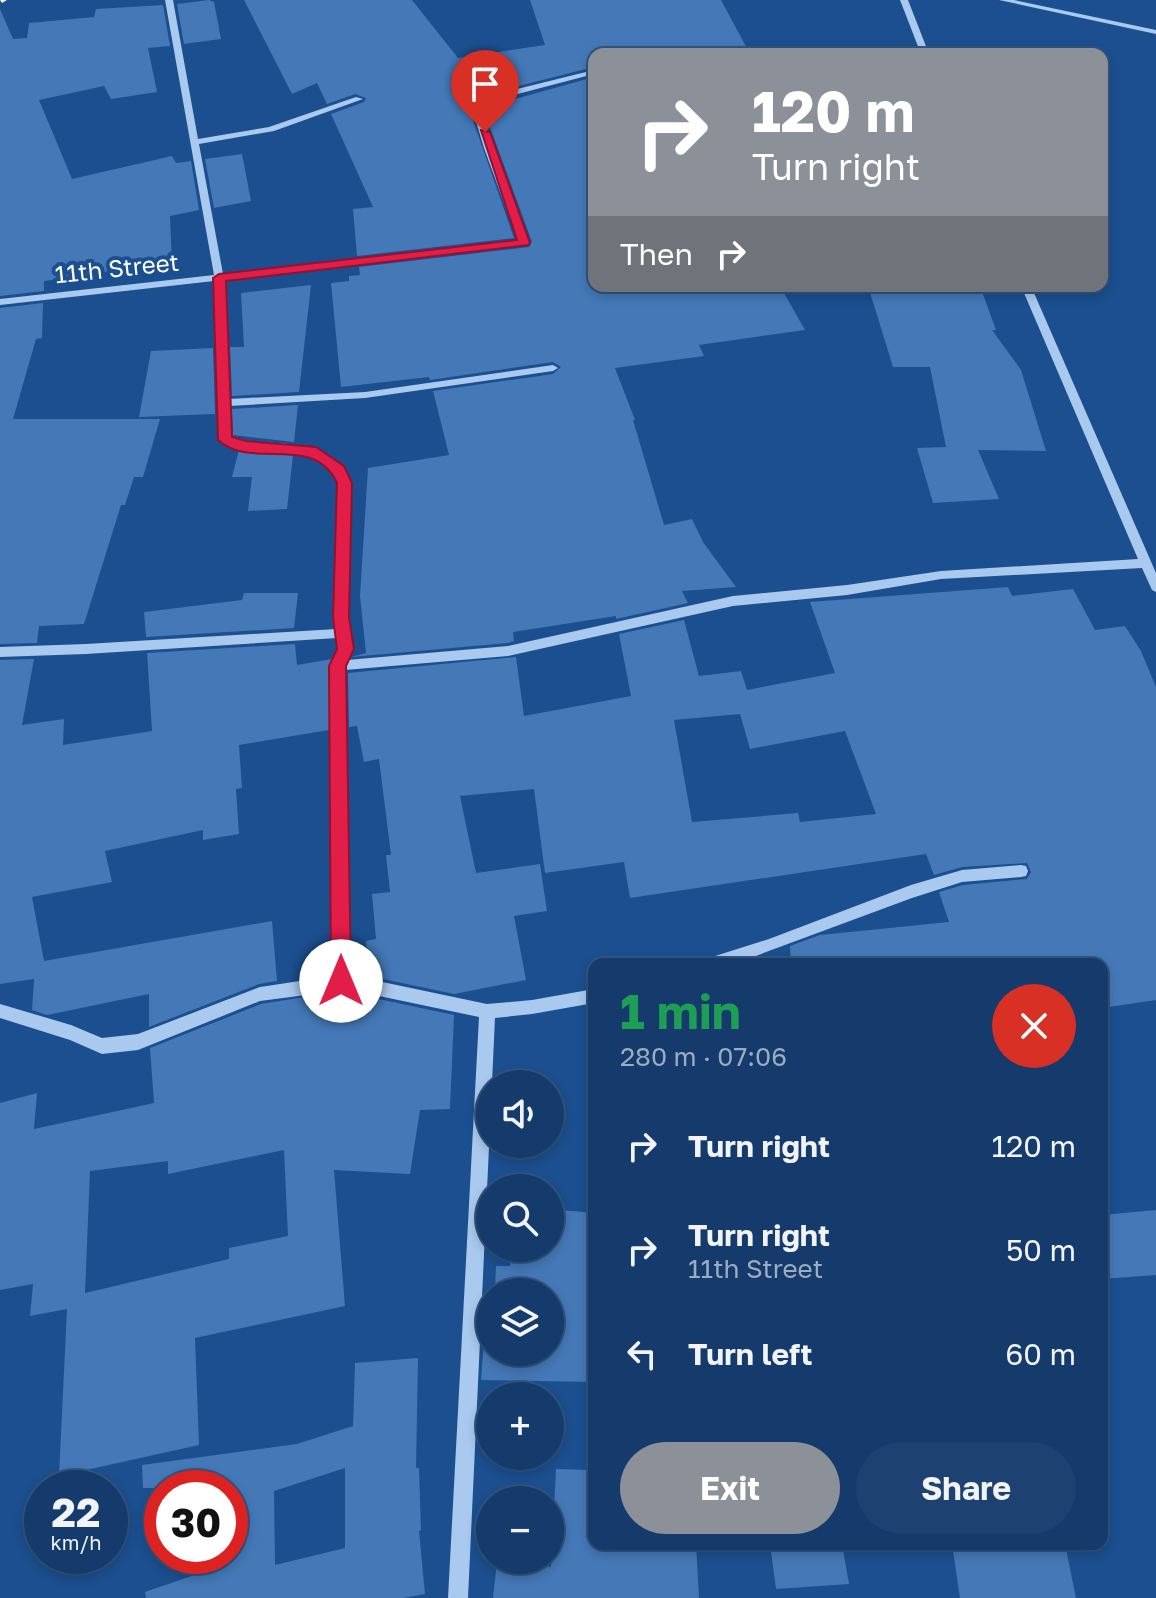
<!DOCTYPE html>
<html lang="en">
<head>
<meta charset="utf-8">
<style>
  :root { --surface:#143b6b; --page:#1d4271; --text:#f1f3f6; --muted:#9dadc1; --line:#33557e; --accent:#8c9099 }
  body { margin:0; font-family:"Golos Text",sans-serif; background:var(--page); color:var(--text); height:100vh; display:flex; flex-direction:column; font-size:30px; white-space:nowrap }
  * { box-sizing:border-box; margin:0 }
  p { font-size:26px; color:var(--muted) }
  .icon { flex:none; width:44px; height:44px; fill:none; stroke:currentColor; stroke-width:2; stroke-linecap:round; stroke-linejoin:round }
  .map { position:relative; flex:1; overflow:hidden }
  .panel { position:absolute; left:588px; top:958px; width:520px; height:592px; display:flex; flex-direction:column; background:var(--surface); border-radius:16px; box-shadow:0 4px 12px #0003,0 0 0 2px var(--line) }
  .panel>* { flex:none }
  .hud { position:absolute; left:588px; top:48px; width:520px; height:244px; border-radius:16px; box-shadow:0 4px 12px #0003,0 0 0 2px var(--line); background:#8c9099; color:#fff; overflow:hidden }
  .controls { position:absolute; left:476px; top:1070px; display:grid; gap:16px }
  .controls a { display:grid; place-items:center; width:88px; height:88px; border-radius:50%; background:var(--surface); box-shadow:0 4px 12px #0003,0 0 0 2px var(--line); font-size:40px }
  .speed { position:absolute; left:24px; top:1470px; display:flex; gap:16px; font-size:40px; font-weight:700; text-align:center }
  .speed>* { display:grid; place-content:center; width:104px; height:104px; border-radius:50%; background:var(--surface); box-shadow:0 4px 12px #0003,0 0 0 2px var(--line); line-height:1 }
  .speed small { font-size:20px; font-weight:400 }
  .speed .limit { border:12px solid #d22; background:#fff; color:#111 }
  .pin { position:absolute; display:grid; place-items:center; width:68px; height:68px; color:#fff; margin:-82px -34px; border-radius:50% 50% 50% 0; rotate:-45deg; box-shadow:0 0 8px #0007 }
  .pin .icon { rotate:45deg }
  .me { position:absolute; width:88px; margin:-44px; rotate:0deg; stroke-linejoin:round; filter:drop-shadow(0 0 6px #0008) }
  .turn { display:flex; align-items:center; gap:28px; height:168px; padding:0 32px; font-size:36px }
  .turn .icon { width:104px; height:104px; stroke-width:2.5 }
  .turn b { display:block; font-size:56px; line-height:68px }
  .then { display:flex; align-items:center; height:76px; padding:0 32px; background:#0003; gap:16px; font-size:30px }
  .round { display:grid; place-items:center; flex:none; width:84px; height:84px; border-radius:42px; background:var(--page) }
  .summary { display:flex; align-items:center; justify-content:space-between; height:136px; padding:0 32px }
  h1 { font-size:48px; font-weight:700; line-height:60px; color:#1e9e55 }
  .cta { display:flex; gap:16px; margin-top:auto; padding:16px 32px }
  .cta a { flex:1; height:92px; border-radius:48px; background:var(--accent); color:#fff; font-size:32px; font-weight:700; line-height:92px; text-align:center }
  .cta a+a { background:var(--page); color:var(--text) }
  ul { padding:0; list-style:none }
  li { display:flex; align-items:center; gap:24px; height:104px; padding:0 32px }
  li div { flex:1 }
  li b { display:block; font-size:30px }
  li em { font-style:normal }
  .map>svg:first-child { display:block }
  .building { fill:#4478b7; fill-rule:evenodd }
  .lines { fill:none; stroke-linecap:round; stroke-linejoin:round }
  .minor { fill:#a9c9ee; fill-rule:evenodd }
  .major { fill:#f0f6ff; fill-rule:evenodd }
  .route { fill:#e11d48; stroke:#92132f; stroke-width:2 }
  .labels { text-anchor:middle; stroke-width:8; stroke-linejoin:round; paint-order:stroke }
  .far-street-label { font-size:24px; fill:#fff; stroke:#1b4f8f }
</style>
</head>
<body>
<div class="map">
<svg width="1156" height="1598" viewBox="0 0 1156 1598">
  <rect width="100%" height="100%" fill="#1b4f8f"/>
  <!-- building -->
  <g class="building">
    <path d="M 209,0 L 214,2 L 221,39 L 184,44 L 177,4 Z"/>
    <path d="M 244,0 L 412,0 L 458,58 L 545,45 L 530,0 L 721,0 L 750,54 L 594,54 L 594,67 L 479,96 L 468,106 L 514,238 L 357,256 L 353,209 L 373,207 L 331,114 L 364,102 L 366,98 L 355,94 L 327,104 L 317,83 L 292,94 Z"/>
    <path d="M 163,5 L 170,46 L 148,48 L 157,92 L 111,99 L 104,86 L 39,100 L 72,179 L 172,156 L 176,163 L 191,161 L 199,210 L 170,216 L 172,263 L 44,281 L 44,291 L 0,296 L 0,9 L 13,39 L 27,38 L 29,23 L 94,17 L 96,9 Z"/>
    <path d="M 594,77 L 594,286 L 780,286 L 805,330 L 699,345 L 704,356 L 615,368 L 635,420 L 633,420 L 664,525 L 692,519 L 703,542 L 736,587 L 682,591 L 688,603 L 616,619 L 616,616 L 513,632 L 514,641 L 508,643 L 351,657 L 366,653 L 360,596 L 368,468 L 449,455 L 433,391 L 553,374 L 561,367 L 553,362 L 430,380 L 429,377 L 341,387 L 331,283 L 349,281 L 349,276 L 360,275 L 359,267 L 529,247 L 532,242 L 483,108 Z"/>
    <path d="M 242,154 L 251,201 L 214,208 L 205,159 Z"/>
    <path d="M 311,285 L 299,392 L 232,396 L 230,347 L 244,347 L 241,293 Z"/>
    <path d="M 980,286 L 996,330 L 992,330 L 1021,370 L 1046,451 L 978,450 L 999,499 L 933,503 L 917,448 L 946,447 L 930,367 L 893,367 L 869,289 Z"/>
    <path d="M 43,303 L 42,338 L 36,339 L 13,419 L 160,419 L 143,477 L 134,477 L 125,505 L 121,505 L 84,624 L 39,626 L 37,643 L 0,644 L 0,308 Z"/>
    <path d="M 213,348 L 215,414 L 139,417 L 151,351 Z"/>
    <path d="M 298,405 L 294,442 L 233,435 L 232,409 Z"/>
    <path d="M 239,450 L 293,455 L 287,509 L 248,511 L 252,477 L 232,477 Z"/>
    <path d="M 1008,587 L 1012,596 L 1073,589 L 1095,630 L 1125,626 L 1141,651 L 1156,687 L 1156,1000 L 1102,1008 L 1102,964 L 791,964 L 790,946 L 820,935 L 949,922 L 939,892 L 963,885 L 1027,879 L 1031,872 L 1027,863 L 962,867 L 934,875 L 926,854 L 630,898 L 624,862 L 545,873 L 534,789 L 460,796 L 476,873 L 540,864 L 547,911 L 514,916 L 526,980 L 454,994 L 369,976 L 366,941 L 376,939 L 372,894 L 390,892 L 386,855 L 391,855 L 379,759 L 364,762 L 357,726 L 349,727 L 348,673 L 516,657 L 524,716 L 631,696 L 619,634 L 684,620 L 699,676 L 741,671 L 747,690 L 835,673 L 810,602 ZM 740,714 L 750,749 L 845,731 L 876,814 L 800,822 L 798,813 L 692,822 L 674,720 Z"/>
    <path d="M 244,593 L 298,593 L 294,628 L 146,637 L 144,612 L 242,600 Z"/>
    <path d="M 295,644 L 297,665 L 332,659 L 329,730 L 239,745 L 242,788 L 236,789 L 239,834 L 203,840 L 203,830 L 105,851 L 112,882 L 32,897 L 44,961 L 272,921 L 277,981 L 259,984 L 149,1027 L 149,994 L 47,1015 L 32,1010 L 34,979 L 0,984 L 0,660 L 34,659 L 22,725 L 64,719 L 63,745 L 152,731 L 147,653 Z"/>
    <path d="M 341,991 L 454,1015 L 450,1109 L 420,1110 L 410,1174 L 334,1170 L 345,1306 L 195,1338 L 199,1445 L 59,1476 L 67,1309 L 30,1316 L 33,1284 L 0,1290 L 0,1103 L 37,1093 L 34,1129 L 154,1103 L 150,1048 L 261,1004 ZM 284,1150 L 288,1236 L 229,1248 L 229,1259 L 85,1293 L 90,1171 L 168,1161 L 168,1174 Z"/>
    <path d="M 550,1209 L 594,1213 L 594,1382 L 481,1380 L 484,1339 L 490,1340 L 490,1352 L 550,1352 L 550,1292 L 495,1292 L 496,1266 L 510,1266 L 512,1248 L 550,1248 Z"/>
    <path d="M 1156,1210 L 1156,1275 L 1102,1279 L 1102,1215 Z"/>
    <path d="M 418,1358 L 416,1468 L 419,1468 L 421,1530 L 419,1531 L 425,1594 L 404,1598 L 146,1598 L 145,1592 L 221,1566 L 221,1556 L 230,1556 L 230,1488 L 143,1488 L 142,1465 L 297,1444 L 353,1426 L 355,1363 ZM 345,1468 L 345,1548 L 275,1565 L 274,1491 Z"/>
    <path d="M 556,1469 L 594,1470 L 594,1544 L 696,1544 L 699,1598 L 493,1598 L 497,1562 L 551,1567 Z"/>
    <path d="M 770,1544 L 842,1544 L 849,1584 L 776,1589 Z"/>
    <path d="M 952,1544 L 1065,1544 L 1076,1598 L 960,1598 Z"/>
  </g>
  <g class="lines">
    <!-- minor -->
    <g class="minor">
      <path d="M 165,0 L 173,0 L 198,139 L 269,127 L 356,97 L 363,99 L 274,131 L 199,144 L 223,274 L 518,241 L 484,148 L 471,105 L 481,98 L 594,70 L 594,74 L 487,102 L 479,106 L 493,148 L 529,243 L 527,245 L 224,280 L 229,399 L 365,392 L 553,365 L 558,368 L 553,371 L 365,398 L 229,406 L 230,438 C 282,449 318,431 351,483 L 347,617 L 351,649 L 347,660 L 508,646 L 733,596 L 847,585 L 941,571 L 1138,559 L 1021,286 L 1031,286 L 1156,573 L 1156,592 L 1152,590 L 1142,568 L 941,579 L 847,595 L 733,606 L 508,656 L 345,670 L 349,975 L 487,1004 L 532,1000 L 594,989 L 594,1003 L 532,1014 L 495,1018 L 468,1598 L 448,1598 L 479,1017 L 341,988 L 329,992 L 260,1001 L 138,1050 L 102,1054 L 70,1040 L 0,1018 L 0,1004 L 71,1025 L 102,1038 L 138,1034 L 260,987 L 333,976 L 332,666 L 339,649 L 337,638 L 86,654 L 0,657 L 0,647 L 86,644 L 336,629 L 339,483 C 310,439 267,455 221,443 L 219,440 L 214,281 L 0,305 L 0,299 L 214,275 Z"/>
      <path d="M 900,0 L 908,0 L 929,54 L 921,54 Z"/>
      <path d="M 999,0 L 1014,0 L 1156,30 L 1156,34 Z"/>
      <path d="M 1021,865 L 1026,866 L 1028,871 L 1026,876 L 1021,877 L 962,882 L 912,898 L 734,964 L 704,964 L 707,959 L 712,957 L 769,939 L 911,885 L 962,870 Z"/>
    </g>
    <!-- major -->
    <path class="major" d="M 0,0 L 7,0 L 2,3 Z"/>
  </g>
  <!-- route -->
  <path class="route" d="M 481,130 L 490,132 L 530,243 L 528,245 L 226,281 L 232,437 L 246,441 L 316,447 L 344,466 L 352,483 L 349,617 L 354,649 L 346,666 L 351,981 L 348,987 L 341,990 L 334,987 L 331,981 L 329,666 L 337,649 L 333,617 L 337,483 C 313,432 252,471 218,440 L 213,278 L 219,274 L 517,240 Z"/>
  <g class="labels">
    <!-- far-street labels -->
    <g class="far-street-label">
      <text transform="translate(117 269) rotate(-6)" y="8">11th Street</text>
    </g>
  </g>
</svg>
<div class="controls">
<a><svg class="icon" aria-label="sound" viewBox="0 0 24 24"><path d="M4 9h4l5-4v14l-5-4H4zM17 9q2 3 0 6"/></svg></a>
<a><svg class="icon" aria-label="search" viewBox="0 0 24 24"><circle cx="10" cy="10" r="6"/><path d="M15 15l6 6"/></svg></a>
<a><svg class="icon" aria-label="layers" viewBox="0 0 24 24"><path d="M12 4l9 5-9 5-9-5zM3 14l9 5 9-5"/></svg></a>
<a>+</a>
<a>−</a>
</div>
<div class="speed"><div>22<small>km/h</small></div><div class="limit">30</div></div>
<div class="pin" style="left:485px;top:132px;background:#d93025"><svg class="icon" aria-label="arrive" viewBox="0 0 24 24"><path d="M6 21V4h12l-3 4 3 4H6"/></svg></div>
<svg class="me" style="left:341px;top:981px" viewBox="-20 -20 40 40"><circle r="19" fill="#fff"/><path d="M0-13L10 11 0 6-10 11z" fill="#e11d48"/></svg>
<div class="hud">
<div class="turn"><svg class="icon" aria-label="right" viewBox="0 0 24 24"><path d="M7 20v-9h11M14 6l5 5-5 5"/></svg><div><b>120 m</b>Turn right</div></div>
<div class="then">Then<svg class="icon" aria-label="right" viewBox="0 0 24 24"><path d="M7 20v-9h11M14 6l5 5-5 5"/></svg></div>
</div>
<section class="panel">
<div class="summary"><div><h1>1 min</h1><p>280 m · 07:06</p></div><a class="round" style="background:#d93025;color:#fff"><svg class="icon" aria-label="close" viewBox="0 0 24 24"><path d="M6 6l12 12M18 6L6 18"/></svg></a></div>
<ul>
<li><svg class="icon" aria-label="right" viewBox="0 0 24 24"><path d="M7 20v-9h11M14 6l5 5-5 5"/></svg><div><b>Turn right</b></div><em>120 m</em></li>
<li><svg class="icon" aria-label="right" viewBox="0 0 24 24"><path d="M7 20v-9h11M14 6l5 5-5 5"/></svg><div><b>Turn right</b><p>11th Street</p></div><em>50 m</em></li>
<li><svg class="icon" aria-label="left" viewBox="0 0 24 24"><path d="M17 20v-9H6M10 6l-5 5 5 5"/></svg><div><b>Turn left</b></div><em>60 m</em></li>
</ul>
<div class="cta"><a>Exit</a><a>Share</a></div>
</section>
</div>
</body>
</html>
